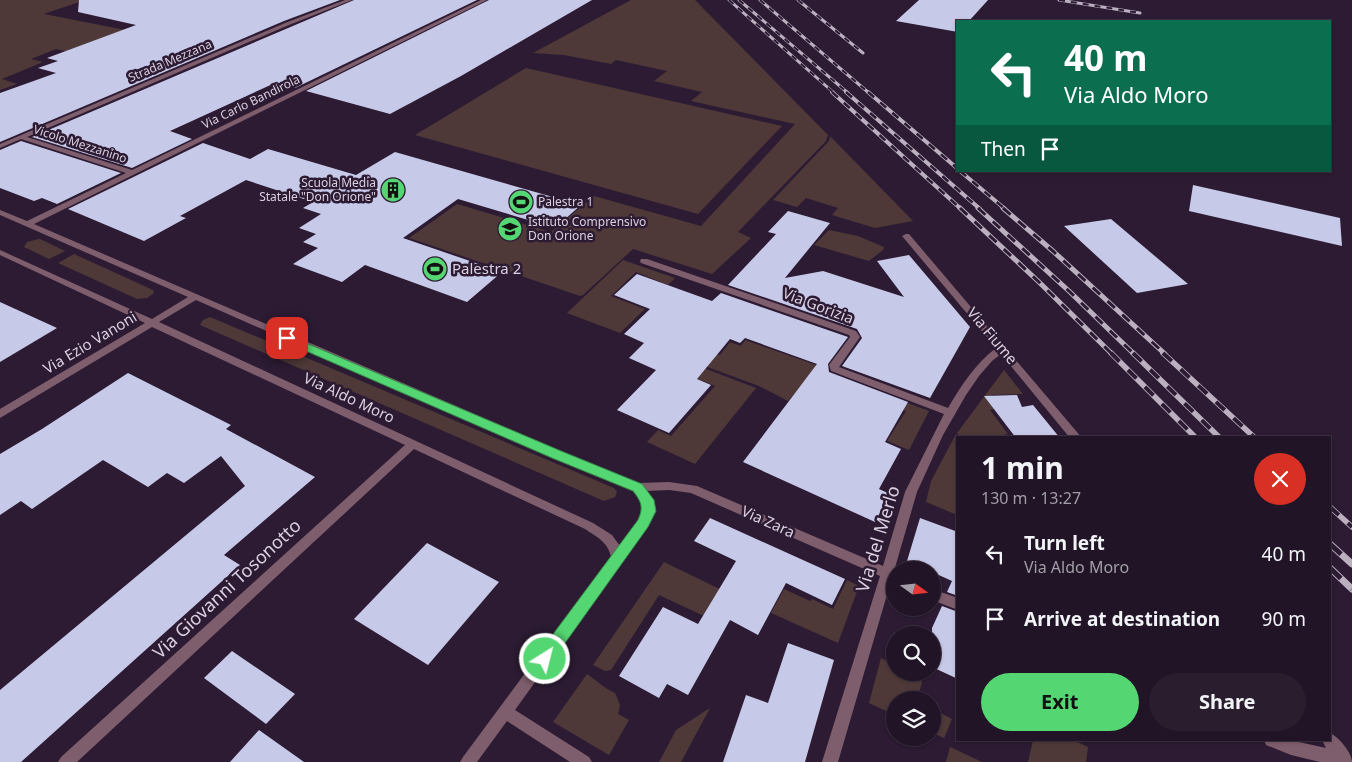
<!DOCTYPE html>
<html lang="en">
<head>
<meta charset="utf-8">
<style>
  :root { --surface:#211426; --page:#291d2e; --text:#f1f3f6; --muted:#a29ea7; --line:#3e3343; --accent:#54d672 }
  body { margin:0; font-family:"Noto Sans",sans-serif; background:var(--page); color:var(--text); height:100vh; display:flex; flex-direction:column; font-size:19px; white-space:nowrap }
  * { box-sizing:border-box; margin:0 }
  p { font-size:16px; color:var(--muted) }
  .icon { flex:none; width:28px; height:28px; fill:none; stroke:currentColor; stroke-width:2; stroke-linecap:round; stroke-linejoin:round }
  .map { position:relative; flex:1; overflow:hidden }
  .drawer { position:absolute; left:956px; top:436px; width:375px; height:305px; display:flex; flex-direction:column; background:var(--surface); border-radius:0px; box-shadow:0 1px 4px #0004,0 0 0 1px var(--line) }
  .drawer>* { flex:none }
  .guide { position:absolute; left:956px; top:20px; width:375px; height:152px; border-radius:0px; box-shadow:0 1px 4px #0004,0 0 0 1px var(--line); background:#0b6e4f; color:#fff; overflow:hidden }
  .needle { width:32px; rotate:105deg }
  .controls { position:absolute; left:886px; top:561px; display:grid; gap:10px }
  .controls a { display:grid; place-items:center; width:55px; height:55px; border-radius:50%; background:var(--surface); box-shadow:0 1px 4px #0004,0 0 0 1px var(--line); font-size:25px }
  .pin { position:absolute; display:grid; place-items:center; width:42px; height:42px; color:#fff; margin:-21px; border-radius:10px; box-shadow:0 2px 8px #0006 }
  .me { position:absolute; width:55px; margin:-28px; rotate:36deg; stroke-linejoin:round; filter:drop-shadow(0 0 4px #0008) }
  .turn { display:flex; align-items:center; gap:18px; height:105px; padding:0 25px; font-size:22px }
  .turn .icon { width:65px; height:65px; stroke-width:2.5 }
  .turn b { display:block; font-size:35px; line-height:42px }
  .then { display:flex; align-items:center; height:48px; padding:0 25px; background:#0003; gap:10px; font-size:19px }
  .round { display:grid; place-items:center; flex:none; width:52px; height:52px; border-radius:26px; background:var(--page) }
  .headline { display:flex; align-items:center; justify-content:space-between; height:85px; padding:0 25px }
  h1 { font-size:30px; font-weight:700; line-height:38px }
  .button { display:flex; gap:10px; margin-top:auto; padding:10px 25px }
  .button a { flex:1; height:58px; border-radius:30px; background:var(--accent); color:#111; font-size:20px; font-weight:700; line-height:58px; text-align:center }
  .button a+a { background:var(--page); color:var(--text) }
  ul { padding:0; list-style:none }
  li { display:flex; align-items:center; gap:15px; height:65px; padding:0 25px }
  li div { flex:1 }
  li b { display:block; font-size:19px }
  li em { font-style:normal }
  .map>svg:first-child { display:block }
  .green { fill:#4e3938 }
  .building { fill:#c7c9e8 }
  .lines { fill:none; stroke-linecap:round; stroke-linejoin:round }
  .minor { fill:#7e5e6c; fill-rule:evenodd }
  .rail-far4-casing { stroke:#bbafc0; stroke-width:3 }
  .rail-far3-casing { stroke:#bbafc0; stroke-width:4 }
  .rail-far2-casing { stroke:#bbafc0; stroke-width:5 }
  .rail-far1-casing { stroke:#bbafc0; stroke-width:5.5 }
  .rail-casing { stroke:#bbafc0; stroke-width:7 }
  .rail-far4 { stroke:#2c1b33; stroke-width:2; stroke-dasharray:6; stroke-linecap:butt }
  .rail-far3 { stroke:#2c1b33; stroke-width:2.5; stroke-dasharray:8; stroke-linecap:butt }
  .rail-far2 { stroke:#2c1b33; stroke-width:3; stroke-dasharray:10; stroke-linecap:butt }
  .rail-far1 { stroke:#2c1b33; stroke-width:4; stroke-dasharray:12; stroke-linecap:butt }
  .rail { stroke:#2c1b33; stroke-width:5; stroke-dasharray:15; stroke-linecap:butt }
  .route { fill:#54d672; stroke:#378b4a }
  .labels { text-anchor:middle; stroke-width:5; stroke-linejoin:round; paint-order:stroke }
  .far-street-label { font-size:12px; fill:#dbd0e0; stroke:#2c1b33 }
  .far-poi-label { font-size:12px; fill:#dbd0e0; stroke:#2c1b33; text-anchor:start }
  .poi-label { font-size:15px; fill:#dbd0e0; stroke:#2c1b33; text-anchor:start }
  .street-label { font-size:15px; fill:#dbd0e0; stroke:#2c1b33 }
  .near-street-label { font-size:18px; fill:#dbd0e0; stroke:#2c1b33 }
</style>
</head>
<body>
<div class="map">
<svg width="1352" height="762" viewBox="0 0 1352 762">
  <rect width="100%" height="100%" fill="#2c1b33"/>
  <!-- green -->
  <g class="green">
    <path d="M 0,0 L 85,0 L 44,14 L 161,37 L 104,60 L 56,49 L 31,59 L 43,62 L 2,79 L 17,84 L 0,90 Z"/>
    <path d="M 631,0 L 695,0 L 828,135 L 826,141 L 738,232 L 751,238 L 712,274 L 633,249 L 583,295 L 580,296 L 409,238 L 457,204 L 551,232 L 594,196 L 701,226 L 795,124 L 691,101 L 702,92 L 654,81 L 667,71 L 616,60 L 611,64 L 564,55 L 533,53 Z"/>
    <path d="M 526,68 L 782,126 L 698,214 L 415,135 Z"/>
    <path d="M 830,136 L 913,221 L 875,228 L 832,215 L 838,208 L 806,198 L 797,207 L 773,200 L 829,141 Z"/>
    <path d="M 829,230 L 858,236 L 884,247 L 883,250 L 869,261 L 814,245 Z"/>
    <path d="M 38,239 L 40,239 L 65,251 L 49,259 L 24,247 L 27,242 Z"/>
    <path d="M 74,254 L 153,290 L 154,293 L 147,298 L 137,299 L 58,263 Z"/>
    <path d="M 623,260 L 675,278 L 668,285 L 636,272 L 611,296 L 645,309 L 620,333 L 567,313 Z"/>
    <path d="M 210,317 L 614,488 L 617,492 L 615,497 L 604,501 L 200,325 L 203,320 Z"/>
    <path d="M 677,340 L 720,355 L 730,342 L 741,346 L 745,340 L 819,366 L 788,401 L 759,386 L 667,352 Z"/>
    <path d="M 662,352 L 756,388 L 695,464 L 647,442 L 658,430 L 671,436 L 715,386 L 654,360 Z"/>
    <path d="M 1004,370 L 1023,394 L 991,395 L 997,408 L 990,410 L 1008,434 L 994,437 L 961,438 L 957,433 Z"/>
    <path d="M 857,384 L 929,411 L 909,450 L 887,441 L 906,411 L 853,390 Z"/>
    <path d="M 956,434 L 958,437 L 957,515 L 926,502 L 931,481 Z"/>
    <path d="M 664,562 L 734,596 L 719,623 L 659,595 L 611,670 L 605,671 L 593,665 Z"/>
    <path d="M 847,580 L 859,586 L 838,643 L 771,613 L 784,589 L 810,601 L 812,599 L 833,609 Z"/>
    <path d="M 881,658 L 895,665 L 895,672 L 910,673 L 920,677 L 922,682 L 917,700 L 895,700 L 895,715 L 869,703 Z"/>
    <path d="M 587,674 C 597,681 604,688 615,693 L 620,705 L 618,714 L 629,720 L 609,755 L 553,722 Z"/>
    <path d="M 710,708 L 681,762 L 659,762 L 676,730 Z"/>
    <path d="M 933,709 L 952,719 L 944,738 L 933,733 Z"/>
    <path d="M 1033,740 L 1073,740 L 1088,747 L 1086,762 L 1028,762 Z"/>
    <path d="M 950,747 L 982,762 L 946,762 Z"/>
  </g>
  <!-- building -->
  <g class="building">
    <path d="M 79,0 L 340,0 L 284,21 L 0,142 L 0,93 L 56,73 L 38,68 L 58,61 L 47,58 L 136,25 L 78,12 Z"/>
    <path d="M 354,0 L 477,0 L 295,88 L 275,83 L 170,131 L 192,139 L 132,168 L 32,137 Z"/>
    <path d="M 489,0 L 592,0 L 461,76 L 390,114 L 306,91 Z"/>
    <path d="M 919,0 L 988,0 L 969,21 L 958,21 L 958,32 L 896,21 Z"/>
    <path d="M 21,141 L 121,173 L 57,204 L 42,198 L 34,201 L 0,188 L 0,150 Z"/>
    <path d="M 203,143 L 250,159 L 268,149 L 356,175 L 395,152 L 581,205 L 555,228 L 458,199 L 403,238 L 502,272 L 467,302 L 365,265 L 342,282 L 293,264 L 318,248 L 303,242 L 316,234 L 299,228 L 321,214 L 303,208 L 313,202 L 246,180 L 180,216 L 186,218 L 144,241 L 68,209 Z"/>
    <path d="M 1193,185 L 1340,218 L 1342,246 L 1189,211 Z"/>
    <path d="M 788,211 L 830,223 L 785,278 L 823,271 L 904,297 L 877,261 L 909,255 L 970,327 L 930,398 L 842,366 L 862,338 L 857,329 L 728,285 L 776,234 L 768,232 Z"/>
    <path d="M 1111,219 L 1188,284 L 1137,293 L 1064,226 Z"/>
    <path d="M 637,274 L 712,301 L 721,293 L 848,337 L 828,364 L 829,372 L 908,402 L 885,442 L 901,449 L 879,489 L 890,494 L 875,522 L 743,462 L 817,364 L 745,338 L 740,343 L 730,339 L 697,379 L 711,385 L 669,433 L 617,410 L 656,370 L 629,358 L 644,343 L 624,334 L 650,309 L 614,295 Z"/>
    <path d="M 0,302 L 57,328 L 0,362 Z"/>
    <path d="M 128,373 L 231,425 L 226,429 L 315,477 L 224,555 L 240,565 L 21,762 L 0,762 L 0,690 L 245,486 L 221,456 L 184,483 L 167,473 L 148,487 L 103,460 L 32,509 L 21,501 L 0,515 L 0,454 L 42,429 Z"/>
    <path d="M 1017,395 L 1022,407 L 1033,405 L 1060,438 L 1016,438 L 984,396 Z"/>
    <path d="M 710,518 L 845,579 L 832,605 L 786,583 L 758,635 L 730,620 L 688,695 L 667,684 L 659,698 L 619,676 L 663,607 L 698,624 L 736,561 L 694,541 Z"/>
    <path d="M 920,518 L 958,532 L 958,596 L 947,592 L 952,581 L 932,572 L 932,570 L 928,570 L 907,561 Z"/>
    <path d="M 427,543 L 499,582 L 428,665 L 354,619 Z"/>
    <path d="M 942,606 L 958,612 L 958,679 L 932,667 L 932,628 Z"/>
    <path d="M 788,643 L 834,660 L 805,762 L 723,762 L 746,695 L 768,703 Z"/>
    <path d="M 232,651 L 295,694 L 266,724 L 204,678 Z"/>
    <path d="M 259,730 L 304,762 L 230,762 Z"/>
  </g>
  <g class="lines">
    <!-- minor -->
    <g class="minor">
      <path d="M 345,0 L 352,0 L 289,25 L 27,137 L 132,170 L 481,0 L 487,0 L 34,224 L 593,465 L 638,483 L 669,482 L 697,486 L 883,566 L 905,492 L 944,414 L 831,371 L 829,365 L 850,337 L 849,335 L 641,263 L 640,261 L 641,259 L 647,259 L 856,331 L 860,337 L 839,367 L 948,408 C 961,386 975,364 996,348 L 902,236 L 906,234 L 909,234 L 1082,438 L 1070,438 L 1001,354 L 992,361 L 979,376 L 966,395 L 943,435 L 917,492 L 894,571 L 895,571 L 895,582 L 891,581 L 838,762 L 822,762 L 880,576 L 691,493 L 669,490 L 647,491 C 656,504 654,513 647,526 L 515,710 L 589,757 L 592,762 L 570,762 L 507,721 L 477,762 L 460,762 L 463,757 L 611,557 C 608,542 597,537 585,529 L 414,449 L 77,762 L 58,762 L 61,757 L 405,445 L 152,327 L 0,418 L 0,409 L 145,323 L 0,255 L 0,250 L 152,319 L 188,297 L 0,215 L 0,210 L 27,221 L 126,173 L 21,139 L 0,148 L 0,144 L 285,23 ZM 196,300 L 585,471 L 633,490 L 642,504 L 642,512 L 639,520 L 620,546 L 612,535 L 593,523 L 159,322 Z"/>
      <path d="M 932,589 L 958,598 L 958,610 L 932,600 Z"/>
      <path d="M 1330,733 C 1339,737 1352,753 1352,762 L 1320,762 L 1291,755 L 1266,745 L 1264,740 L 1290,740 L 1326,748 L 1322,740 L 1330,740 Z"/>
    </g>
    <defs>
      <g id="rail-far4">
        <path d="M 729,0 L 834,93"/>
        <path d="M 739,0 L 848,93"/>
        <path d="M 760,0 L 869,93"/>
        <path d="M 798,0 L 863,53"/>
        <path d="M 1059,0 L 1140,13"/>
      </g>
      <g id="rail-far3">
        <path d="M 832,92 L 961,209"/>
        <path d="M 846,92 L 980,209"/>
        <path d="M 868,92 L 958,169"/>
        <path d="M 960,171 L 1005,209"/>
      </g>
      <g id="rail-far2">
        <path d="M 960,208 L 1040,283 L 1112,354"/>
        <path d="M 978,208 L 1070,292 L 1134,354"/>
        <path d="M 1003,208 L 1054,252 L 1165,354"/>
      </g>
      <g id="rail-far1">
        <path d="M 1111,353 L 1196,438"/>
        <path d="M 1133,353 L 1220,438"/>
        <path d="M 1163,353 L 1255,438"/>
        <path d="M 1330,507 L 1352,527"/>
      </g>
      <g id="rail">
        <path d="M 1330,544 L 1352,564"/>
        <path d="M 1330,568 L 1352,589"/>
      </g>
    </defs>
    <!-- rail-far4 casing -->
    <use href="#rail-far4" class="rail-far4-casing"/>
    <!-- rail-far3 casing -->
    <use href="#rail-far3" class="rail-far3-casing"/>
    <!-- rail-far2 casing -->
    <use href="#rail-far2" class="rail-far2-casing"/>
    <!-- rail-far1 casing -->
    <use href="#rail-far1" class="rail-far1-casing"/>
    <!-- rail casing -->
    <use href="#rail" class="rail-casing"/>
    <!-- rail-far4 -->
    <use href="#rail-far4" class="rail-far4"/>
    <!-- rail-far3 -->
    <use href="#rail-far3" class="rail-far3"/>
    <!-- rail-far2 -->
    <use href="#rail-far2" class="rail-far2"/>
    <!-- rail-far1 -->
    <use href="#rail-far1" class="rail-far1"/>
    <!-- rail -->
    <use href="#rail" class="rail"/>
  </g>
  <!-- route -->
  <path class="route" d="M 287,335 L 561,451 L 642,484 L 654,500 L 656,511 L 648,527 L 550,664 L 545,666 L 539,664 L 537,659 L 539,653 L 638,520 C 644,507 641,501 633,491 L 552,458 L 283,341 L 282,338 L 283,336 Z"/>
  <!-- icons -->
  <defs>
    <symbol id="building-disc" viewBox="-11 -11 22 22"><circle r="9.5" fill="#54d672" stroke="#2c1b33"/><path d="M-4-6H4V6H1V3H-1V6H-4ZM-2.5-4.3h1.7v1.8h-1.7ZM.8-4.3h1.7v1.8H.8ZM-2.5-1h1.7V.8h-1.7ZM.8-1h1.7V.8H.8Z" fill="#111"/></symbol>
    <symbol id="stadium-disc" viewBox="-11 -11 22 22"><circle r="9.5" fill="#54d672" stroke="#2c1b33"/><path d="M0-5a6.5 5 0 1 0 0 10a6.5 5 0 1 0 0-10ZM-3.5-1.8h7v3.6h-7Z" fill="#111"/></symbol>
    <symbol id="school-disc" viewBox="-11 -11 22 22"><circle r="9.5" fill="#54d672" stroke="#2c1b33"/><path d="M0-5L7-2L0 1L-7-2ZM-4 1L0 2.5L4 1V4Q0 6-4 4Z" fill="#111"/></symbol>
  </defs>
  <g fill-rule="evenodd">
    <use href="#building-disc" x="379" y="176" width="28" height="28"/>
    <use href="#stadium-disc" x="507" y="188" width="28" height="28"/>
    <use href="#school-disc" x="496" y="215" width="28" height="28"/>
    <use href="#stadium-disc" x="421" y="255" width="28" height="28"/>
  </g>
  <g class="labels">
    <!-- far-street labels -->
    <g class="far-street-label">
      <text transform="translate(170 61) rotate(-23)" y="4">Strada Mezzana</text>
      <text transform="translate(251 102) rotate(-26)" y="4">Via Carlo Bandirola</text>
      <text transform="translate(80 144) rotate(18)" y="4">Vicolo Mezzanino</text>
    </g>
    <!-- far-poi labels -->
    <g class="far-poi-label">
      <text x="376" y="187" text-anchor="end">Scuola Media<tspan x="376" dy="14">Statale "Don Orione"</tspan></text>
      <text x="538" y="206">Palestra 1</text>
      <text x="528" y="226">Istituto Comprensivo<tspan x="528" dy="14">Don Orione</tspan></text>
    </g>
    <!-- poi labels -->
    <g class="poi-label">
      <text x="452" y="274">Palestra 2</text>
    </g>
    <!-- street labels -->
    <g class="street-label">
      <text transform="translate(818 306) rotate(21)" y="5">Via Gorizia</text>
      <text transform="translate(992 336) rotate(50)" y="5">Via Fiume</text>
      <text transform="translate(90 343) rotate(-31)" y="5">Via Ezio Vanoni</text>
      <text transform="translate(349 398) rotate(25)" y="5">Via Aldo Moro</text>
      <text transform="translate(768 522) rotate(24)" y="5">Via Zara</text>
    </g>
    <!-- near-street labels -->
    <g class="near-street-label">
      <text transform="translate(878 539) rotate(-73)" y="6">Via del Merlo</text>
      <text transform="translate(227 589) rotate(-43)" y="6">Via Giovanni Tosonotto</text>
    </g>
  </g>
</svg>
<div class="controls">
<a><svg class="needle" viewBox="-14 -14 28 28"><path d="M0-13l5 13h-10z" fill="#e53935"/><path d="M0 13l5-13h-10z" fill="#a29ea7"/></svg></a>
<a><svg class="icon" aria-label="search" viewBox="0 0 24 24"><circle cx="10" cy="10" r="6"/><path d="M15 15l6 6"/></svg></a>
<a><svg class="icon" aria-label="layers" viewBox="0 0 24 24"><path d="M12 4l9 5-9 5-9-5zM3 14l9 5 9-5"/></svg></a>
</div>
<div class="pin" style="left:287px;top:338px;background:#d93025"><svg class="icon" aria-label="arrive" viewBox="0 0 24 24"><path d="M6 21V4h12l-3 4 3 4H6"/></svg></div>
<svg class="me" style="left:545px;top:659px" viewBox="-20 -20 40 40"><circle r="17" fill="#54d672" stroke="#fff" stroke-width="3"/><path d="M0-11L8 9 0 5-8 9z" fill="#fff"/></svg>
<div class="guide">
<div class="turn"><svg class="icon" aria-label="left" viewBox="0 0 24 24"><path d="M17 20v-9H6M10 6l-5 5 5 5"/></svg><div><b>40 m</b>Via Aldo Moro</div></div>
<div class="then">Then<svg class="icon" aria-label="arrive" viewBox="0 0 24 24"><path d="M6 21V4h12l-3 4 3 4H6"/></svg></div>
</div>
<section class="drawer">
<div class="headline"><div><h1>1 min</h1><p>130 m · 13:27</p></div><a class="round" style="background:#d93025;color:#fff"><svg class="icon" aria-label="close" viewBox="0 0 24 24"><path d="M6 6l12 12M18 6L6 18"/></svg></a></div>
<ul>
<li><svg class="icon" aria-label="left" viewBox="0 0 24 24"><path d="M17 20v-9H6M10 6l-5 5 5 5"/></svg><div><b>Turn left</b><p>Via Aldo Moro</p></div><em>40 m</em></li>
<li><svg class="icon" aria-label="arrive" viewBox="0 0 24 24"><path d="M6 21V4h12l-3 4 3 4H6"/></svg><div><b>Arrive at destination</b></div><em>90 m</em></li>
</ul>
<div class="button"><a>Exit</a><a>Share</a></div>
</section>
</div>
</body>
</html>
